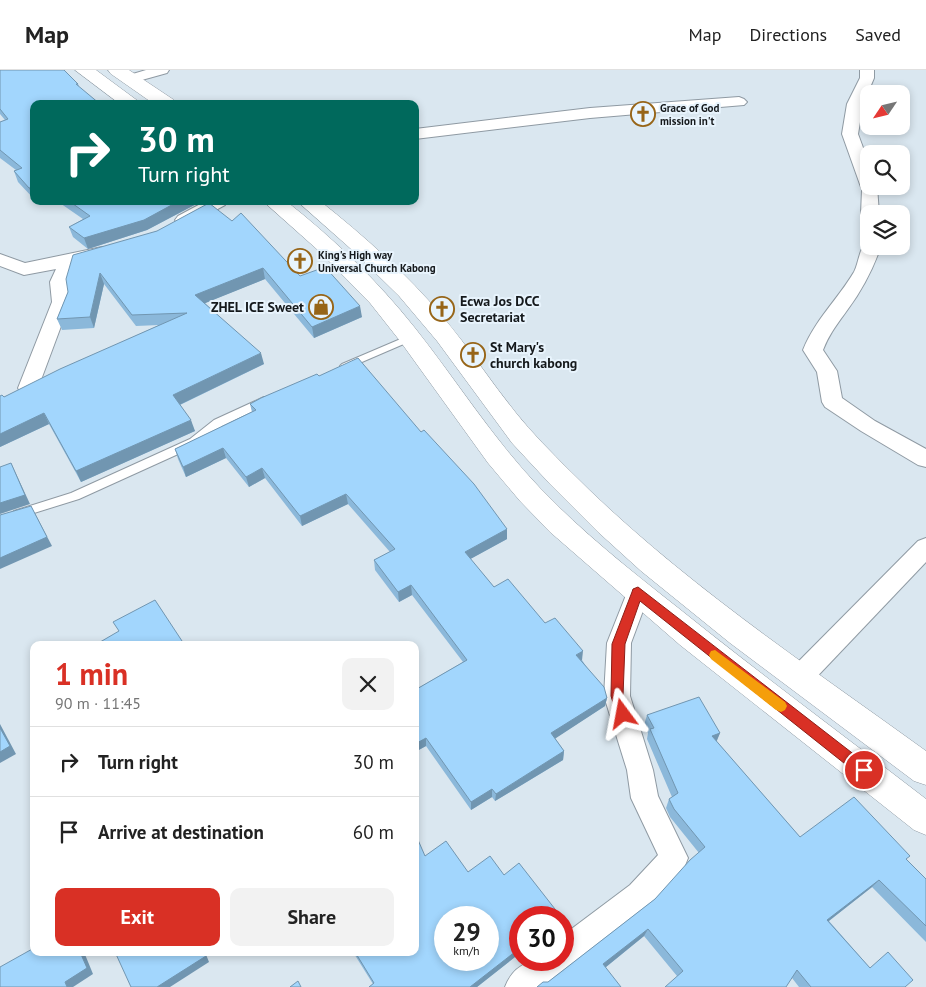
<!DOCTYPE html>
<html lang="en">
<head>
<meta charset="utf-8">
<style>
  :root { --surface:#fff; --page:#f2f2f2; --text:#222; --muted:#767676; --line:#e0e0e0; --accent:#d93025 }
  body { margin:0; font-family:"PT Sans",sans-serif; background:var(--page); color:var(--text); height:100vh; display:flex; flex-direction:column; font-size:19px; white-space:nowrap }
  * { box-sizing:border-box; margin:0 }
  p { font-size:16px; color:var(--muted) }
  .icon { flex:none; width:28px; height:28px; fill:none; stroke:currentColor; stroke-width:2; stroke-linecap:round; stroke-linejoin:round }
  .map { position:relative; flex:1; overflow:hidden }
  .panel { position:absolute; left:30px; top:571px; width:389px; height:315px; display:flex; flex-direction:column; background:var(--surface); border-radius:10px; box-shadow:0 2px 8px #0003 }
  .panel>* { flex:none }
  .banner { position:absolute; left:30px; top:30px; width:389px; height:105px; border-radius:10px; box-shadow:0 2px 8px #0003; background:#00695c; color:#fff; overflow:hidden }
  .needle { width:32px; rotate:235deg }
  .buttons { position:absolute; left:860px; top:15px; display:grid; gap:10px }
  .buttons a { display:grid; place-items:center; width:50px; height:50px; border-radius:10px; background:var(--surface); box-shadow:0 2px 8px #0003; font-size:25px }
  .speed { position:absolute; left:434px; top:836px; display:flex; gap:10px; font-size:25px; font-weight:700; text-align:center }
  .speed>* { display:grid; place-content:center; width:65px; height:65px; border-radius:50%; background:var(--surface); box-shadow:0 2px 8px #0003; line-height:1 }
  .speed small { font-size:12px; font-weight:400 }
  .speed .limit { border:8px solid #d22; background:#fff; color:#111 }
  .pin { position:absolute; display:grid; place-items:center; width:42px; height:42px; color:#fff; margin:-21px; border:2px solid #fff; border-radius:50%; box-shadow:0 1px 5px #0007 }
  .me { position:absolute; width:55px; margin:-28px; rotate:347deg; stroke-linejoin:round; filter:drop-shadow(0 0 4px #0008) }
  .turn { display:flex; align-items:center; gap:18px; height:105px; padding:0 25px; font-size:22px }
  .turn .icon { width:65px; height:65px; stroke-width:2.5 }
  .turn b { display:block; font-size:35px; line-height:42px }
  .round { display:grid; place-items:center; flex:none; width:52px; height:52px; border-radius:10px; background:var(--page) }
  .head { display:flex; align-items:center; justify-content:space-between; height:85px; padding:0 25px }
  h1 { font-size:30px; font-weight:800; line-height:38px; color:var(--accent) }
  .primary-button { display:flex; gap:10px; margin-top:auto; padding:10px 25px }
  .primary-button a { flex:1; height:58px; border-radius:10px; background:var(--accent); color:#fff; font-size:20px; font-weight:800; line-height:58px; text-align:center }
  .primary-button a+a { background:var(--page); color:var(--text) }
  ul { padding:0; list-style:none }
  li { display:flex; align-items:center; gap:15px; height:70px; padding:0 25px; border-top:1px solid var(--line) }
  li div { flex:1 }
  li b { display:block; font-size:19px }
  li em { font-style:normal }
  header { display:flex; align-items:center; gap:30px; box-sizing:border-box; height:70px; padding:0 25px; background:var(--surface); border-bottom:1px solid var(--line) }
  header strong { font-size:24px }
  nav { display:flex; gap:28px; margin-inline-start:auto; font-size:18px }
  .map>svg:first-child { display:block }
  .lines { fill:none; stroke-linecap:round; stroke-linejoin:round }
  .service-casing { stroke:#8f9aa3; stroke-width:2 }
  .minor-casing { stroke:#8f9aa3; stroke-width:2 }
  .tertiary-casing { stroke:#8f9aa3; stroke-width:1 }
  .service { fill:#fff; fill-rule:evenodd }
  .minor { fill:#fff; fill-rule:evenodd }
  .tertiary { fill:#fff; fill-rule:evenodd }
  .wall { fill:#8bb8da }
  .shaded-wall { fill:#7196b1 }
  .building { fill:#a2d6fd; stroke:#7196b1; fill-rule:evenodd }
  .route { fill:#d93025; stroke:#8d1f18 }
  .slow { fill:#f59e0b }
  .labels { text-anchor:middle; stroke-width:4; stroke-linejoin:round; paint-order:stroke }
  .far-poi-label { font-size:11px; font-weight:bold; fill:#15191c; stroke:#e8f4fd; text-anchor:start }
  .poi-label { font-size:14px; font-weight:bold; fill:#15191c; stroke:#e8f4fd; text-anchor:start }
</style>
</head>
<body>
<header>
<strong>Map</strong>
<nav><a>Map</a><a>Directions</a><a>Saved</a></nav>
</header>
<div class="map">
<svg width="926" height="917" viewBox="0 0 926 917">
  <rect width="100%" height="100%" fill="#dae7f0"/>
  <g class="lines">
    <defs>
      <g id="service">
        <path d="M 410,265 L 415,268 L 413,270 L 348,298 L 342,298 L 340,296 L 342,294 Z"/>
        <path d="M 264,327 L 268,328 L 269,331 L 268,334 L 222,356 L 198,375 L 79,429 L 18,448 L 14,447 L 12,444 L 14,441 L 71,423 L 190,369 L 214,350 Z"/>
      </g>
      <g id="minor">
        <path d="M 146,0 L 169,0 L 167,3 L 131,13 L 126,12 L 124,9 L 126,6 Z"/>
        <path d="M 860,0 L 874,0 L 874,8 L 863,34 L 858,64 L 869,94 L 869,116 L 877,116 L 879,144 L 869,144 L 869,149 L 864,148 L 861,144 L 862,120 L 842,64 L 847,34 L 860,8 Z"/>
        <path d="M 739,27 L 744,29 L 747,32 L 744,35 L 590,48 L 415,69 L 415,59 L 590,38 Z"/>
        <path d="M 206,131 L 227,131 L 225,135 L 190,154 L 184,155 L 178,154 L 175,150 L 178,146 Z"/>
        <path d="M 869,171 L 869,176 L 881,176 C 873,199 862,220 848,239 C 838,253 829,264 823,280 L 837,301 L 842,328 L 875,351 L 926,379 L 926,397 L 918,395 L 861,361 L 825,337 L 822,332 L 817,302 L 803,280 C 815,250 838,229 854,202 C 859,193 859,176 869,171 Z"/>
        <path d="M 102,177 L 108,179 L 111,183 L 108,187 L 75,195 L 68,212 L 70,232 L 38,318 L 35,323 L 28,325 L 21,323 L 18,318 L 52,232 L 50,212 L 56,199 L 24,205 L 0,196 L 0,184 L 25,193 Z"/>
        <path d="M 926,468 L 926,492 L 809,615 L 800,618 L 791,615 L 787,607 L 791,599 L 918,471 Z"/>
        <path d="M 638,512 L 646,515 L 650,522 L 631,573 L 630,626 L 653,700 L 658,726 L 688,788 L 684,798 L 650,835 L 545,917 L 505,917 C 516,889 536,890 562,890 L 562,866 L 630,815 L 658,785 L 631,728 L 627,700 L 604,626 L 607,573 L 630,515 Z"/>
      </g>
      <g id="tertiary">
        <path d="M 75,0 L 96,0 L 142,34 L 120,34 Z"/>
        <path d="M 108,0 L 129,0 L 174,30 L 176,34 L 154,34 L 111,4 Z"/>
        <path d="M 263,131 L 286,131 C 334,169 377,210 415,258 C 457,311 493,369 540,418 C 582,462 630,500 677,537 C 759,603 843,665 926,729 L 926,765 L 914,760 L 680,575 L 550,462 L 520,431 L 488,393 L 400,271 L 370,233 L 320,182 Z"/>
        <path d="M 297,131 L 320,131 C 364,166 407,204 443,247 C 469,278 491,312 516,343 C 532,363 551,382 569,400 C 676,508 803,592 926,681 L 926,715 L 914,711 L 730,573 L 641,501 L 598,462 L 550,414 L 512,373 L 437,271 L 399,226 L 351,179 Z"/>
      </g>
    </defs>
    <!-- service casing -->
    <use href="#service" class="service-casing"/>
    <!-- minor casing -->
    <use href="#minor" class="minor-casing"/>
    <!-- tertiary casing -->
    <use href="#tertiary" class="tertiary-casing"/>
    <!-- service -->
    <use href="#service" class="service"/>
    <!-- minor -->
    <use href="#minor" class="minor"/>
    <!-- tertiary -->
    <use href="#tertiary" class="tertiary"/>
  </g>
  <!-- wall -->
  <g class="wall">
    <path d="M 0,0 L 78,14 L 79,16 L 34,34 L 34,129 L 18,112 L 14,101 L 16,100 L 0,88 L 0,52 L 5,50 L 0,44 Z"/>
    <path d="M 57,131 L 202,131 L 147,160 L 88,179 L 73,167 L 69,157 L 83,149 Z"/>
    <path d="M 157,161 L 300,206 L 362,247 L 314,268 L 265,209 L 205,233 L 264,294 L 180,335 L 195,361 L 81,412 L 49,354 L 0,377 L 0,326 L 4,327 L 159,255 L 136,256 L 104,214 L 94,258 L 62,260 L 57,249 L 68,222 Z"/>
    <path d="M 319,306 L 507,469 L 470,489 L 494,517 L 545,553 L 582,590 L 607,628 L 605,636 L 555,668 L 564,681 L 563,690 L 495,731 L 492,727 L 471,740 L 426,676 L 415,682 L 415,620 L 463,592 L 412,525 L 399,532 L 375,500 L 374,490 L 390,482 L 348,434 L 302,456 L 265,408 L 249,417 L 226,388 L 186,407 L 178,389 L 175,379 L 252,342 L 250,334 Z"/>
    <path d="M 647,645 L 720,663 L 716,671 L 800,767 L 906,790 L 926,809 L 926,872 L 872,817 L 829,851 L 870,898 L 905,917 L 799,917 L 792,908 L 677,906 L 644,866 L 606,897 L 548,912 L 655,829 L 699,783 L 670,747 L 666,738 L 669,729 L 672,727 L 647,669 L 648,663 L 644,655 Z"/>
    <path d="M 425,786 L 468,802 L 520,848 L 520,883 L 477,917 L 369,917 L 373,914 L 353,882 L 415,882 Z"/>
  </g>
  <!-- shaded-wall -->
  <g class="shaded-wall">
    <path d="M 34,117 L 34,129 L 29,118 Z"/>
    <path d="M 179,131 L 202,131 L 147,160 L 88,179 L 84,168 Z"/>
    <path d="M 263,198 L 265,209 L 198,236 L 195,225 Z"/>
    <path d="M 100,203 L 104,214 L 94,258 L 90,247 Z"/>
    <path d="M 360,236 L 362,247 L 314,268 L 312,257 Z"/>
    <path d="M 261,283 L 264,294 L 177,336 L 173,325 Z"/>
    <path d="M 44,343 L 49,354 L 0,377 L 0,364 Z"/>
    <path d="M 191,350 L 195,361 L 81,412 L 76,401 Z"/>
    <path d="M 223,378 L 226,388 L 186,407 L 183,397 Z"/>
    <path d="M 11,393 L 30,434 L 0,444 L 0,433 Z"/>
    <path d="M 262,398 L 265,408 L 249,417 L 246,407 Z"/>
    <path d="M 346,424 L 348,434 L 302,456 L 300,446 Z"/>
    <path d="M 31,436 L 52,476 L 0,499 L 0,488 Z"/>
    <path d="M 507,459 L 507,469 L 465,492 L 465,482 Z"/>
    <path d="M 411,515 L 412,525 L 399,532 L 398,522 Z"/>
    <path d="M 583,581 L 582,590 L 575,594 L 576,585 Z"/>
    <path d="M 607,628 L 605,636 L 550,672 L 551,663 Z"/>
    <path d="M 0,654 L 16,684 L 0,693 Z"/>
    <path d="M 720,663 L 716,673 L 712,666 Z"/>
    <path d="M 426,668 L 426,676 L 415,682 L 415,674 Z"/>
    <path d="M 564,681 L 563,690 L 495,731 L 496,724 Z"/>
    <path d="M 492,719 L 492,727 L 471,740 L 471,732 Z"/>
    <path d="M 879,810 L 872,817 L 821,857 L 827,850 Z"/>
    <path d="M 567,855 L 566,861 L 562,864 L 562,859 Z"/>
    <path d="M 648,859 L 644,866 L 601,901 L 603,894 Z"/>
    <path d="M 520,878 L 520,883 L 477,917 L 470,917 Z"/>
    <path d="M 80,882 L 84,882 L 93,904 L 73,917 L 67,917 L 65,912 Z"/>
    <path d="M 204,882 L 205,882 L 209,892 L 170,917 L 157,917 Z"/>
  </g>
  <!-- building -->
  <g class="building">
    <path d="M 0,0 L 64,0 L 78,14 L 76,14 L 100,34 L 34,34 L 34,117 L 29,118 L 14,101 L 22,98 L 0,80 L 0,52 L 8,49 L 0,39 Z"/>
    <path d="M 69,131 L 179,131 L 144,150 L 84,168 L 69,157 L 90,146 Z"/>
    <path d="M 209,133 L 232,151 L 241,143 L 300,206 L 325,197 L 360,236 L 312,257 L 263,198 L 195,225 L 261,283 L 173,325 L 191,350 L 76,401 L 44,343 L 0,364 L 0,326 L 2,325 L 4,327 L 60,299 L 187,243 L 132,245 L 100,203 L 90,247 L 57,249 L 68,222 L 66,209 L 73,185 L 157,161 Z"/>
    <path d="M 358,288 L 421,362 L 424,360 L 474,414 L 507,459 L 465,482 L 494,517 L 508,509 L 545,553 L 555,548 L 583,581 L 576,585 L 604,617 L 607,628 L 551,663 L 564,681 L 496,724 L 492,719 L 471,732 L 426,668 L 415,674 L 415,620 L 467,590 L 411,515 L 398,522 L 374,490 L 395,479 L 346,424 L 300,446 L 262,398 L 246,407 L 223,378 L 183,397 L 175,379 L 256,340 L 250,334 L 261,328 L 317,304 L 319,306 Z"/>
    <path d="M 11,393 L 25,425 L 0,433 L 0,397 Z"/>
    <path d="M 31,436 L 47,467 L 0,488 L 0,445 Z"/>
    <path d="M 155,530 L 184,574 L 182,575 L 95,575 L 119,561 L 113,552 Z"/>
    <path d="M 699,627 L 720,663 L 712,666 L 800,767 L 854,727 L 910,786 L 906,789 L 926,809 L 926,856 L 879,810 L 827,850 L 870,898 L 888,882 L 913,910 L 905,917 L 811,917 L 797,900 L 786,917 L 665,917 L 683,901 L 648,859 L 603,894 L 621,917 L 537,917 L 543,912 L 548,912 L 655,829 L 690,790 L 705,777 L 674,739 L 669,729 L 678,723 L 650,659 L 654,658 L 647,645 Z"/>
    <path d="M 0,658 L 10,676 L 0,682 Z"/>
    <path d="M 415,763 L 425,786 L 446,771 L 468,802 L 490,786 L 504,805 L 519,793 L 562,848 L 520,848 L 520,878 L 470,917 L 369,917 L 374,913 L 355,882 L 415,882 ZM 445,848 L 488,848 L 488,890 L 445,890 Z"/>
    <path d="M 562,848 L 567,855 L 562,859 Z"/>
    <path d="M 34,878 L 34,882 L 80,882 L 87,898 L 65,912 L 67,917 L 0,917 L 0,897 Z"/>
    <path d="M 115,882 L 204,882 L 206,886 L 157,917 L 131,917 Z"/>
    <path d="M 298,911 L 301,917 L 290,917 Z"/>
  </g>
  <!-- route -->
  <path class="route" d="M 638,517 L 869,696 L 871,700 L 869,705 L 864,707 L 859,705 L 640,531 L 625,574 L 623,626 L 629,644 L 627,649 L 623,650 L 618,649 L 611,626 L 612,574 L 632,522 L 633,519 Z"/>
  <!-- slow -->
  <path class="slow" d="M 715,580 L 785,632 L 787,636 L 785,640 L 781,642 L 776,640 L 711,589 L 709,585 L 711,581 Z"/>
  <!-- icons -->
  <defs>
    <symbol id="church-ring" viewBox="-11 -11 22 22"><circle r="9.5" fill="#e8f4fd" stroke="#976518" stroke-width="1.5"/><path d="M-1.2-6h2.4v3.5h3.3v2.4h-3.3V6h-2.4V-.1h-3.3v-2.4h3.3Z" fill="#976518"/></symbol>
    <symbol id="shop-ring" viewBox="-11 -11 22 22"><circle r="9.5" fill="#e8f4fd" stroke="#976518" stroke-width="1.5"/><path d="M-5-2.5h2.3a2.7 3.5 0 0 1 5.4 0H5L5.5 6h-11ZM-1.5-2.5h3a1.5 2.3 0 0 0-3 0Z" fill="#976518"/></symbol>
  </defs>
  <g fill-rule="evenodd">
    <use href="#church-ring" x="629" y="30" width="28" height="28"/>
    <use href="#church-ring" x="286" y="177" width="28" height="28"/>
    <use href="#shop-ring" x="307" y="223" width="28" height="28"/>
    <use href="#church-ring" x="428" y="225" width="28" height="28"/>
    <use href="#church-ring" x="459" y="271" width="28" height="28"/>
  </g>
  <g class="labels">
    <!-- far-poi labels -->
    <g class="far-poi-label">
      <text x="660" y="42">Grace of God<tspan x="660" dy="13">mission in't</tspan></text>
      <text x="318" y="189">King's High way<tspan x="318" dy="13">Universal Church Kabong</tspan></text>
    </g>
    <!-- poi labels -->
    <g class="poi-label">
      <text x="460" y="236">Ecwa Jos DCC<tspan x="460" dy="16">Secretariat</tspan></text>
      <text x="304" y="242" text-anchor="end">ZHEL ICE Sweet</text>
      <text x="490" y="282">St Mary's<tspan x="490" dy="16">church kabong</tspan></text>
    </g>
  </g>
</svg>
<div class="buttons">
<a><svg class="needle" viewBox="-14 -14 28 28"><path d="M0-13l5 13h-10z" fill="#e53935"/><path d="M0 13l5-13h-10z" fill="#767676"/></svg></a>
<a><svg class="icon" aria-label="search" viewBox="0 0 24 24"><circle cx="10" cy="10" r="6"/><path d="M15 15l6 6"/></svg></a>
<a><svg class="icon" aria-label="layers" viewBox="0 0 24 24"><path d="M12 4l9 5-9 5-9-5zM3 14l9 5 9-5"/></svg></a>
</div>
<div class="speed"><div>29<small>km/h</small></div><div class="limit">30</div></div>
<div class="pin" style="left:864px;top:700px;background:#d93025"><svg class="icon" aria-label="arrive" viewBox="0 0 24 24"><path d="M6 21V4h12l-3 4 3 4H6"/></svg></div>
<svg class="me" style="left:623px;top:644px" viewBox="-20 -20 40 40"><path d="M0-17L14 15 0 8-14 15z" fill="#d93025" stroke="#fff" stroke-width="4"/></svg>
<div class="banner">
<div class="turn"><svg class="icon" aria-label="right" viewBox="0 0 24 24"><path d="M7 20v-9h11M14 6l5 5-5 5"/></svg><div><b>30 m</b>Turn right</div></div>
</div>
<section class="panel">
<div class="head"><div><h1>1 min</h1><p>90 m · 11:45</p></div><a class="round"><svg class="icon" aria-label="close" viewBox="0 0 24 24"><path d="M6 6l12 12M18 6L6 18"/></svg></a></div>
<ul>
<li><svg class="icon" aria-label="right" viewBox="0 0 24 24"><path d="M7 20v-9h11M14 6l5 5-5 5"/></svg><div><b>Turn right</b></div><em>30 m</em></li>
<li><svg class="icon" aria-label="arrive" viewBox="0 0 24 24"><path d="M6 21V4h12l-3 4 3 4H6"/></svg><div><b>Arrive at destination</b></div><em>60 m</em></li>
</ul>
<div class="primary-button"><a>Exit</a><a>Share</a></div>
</section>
</div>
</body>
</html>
